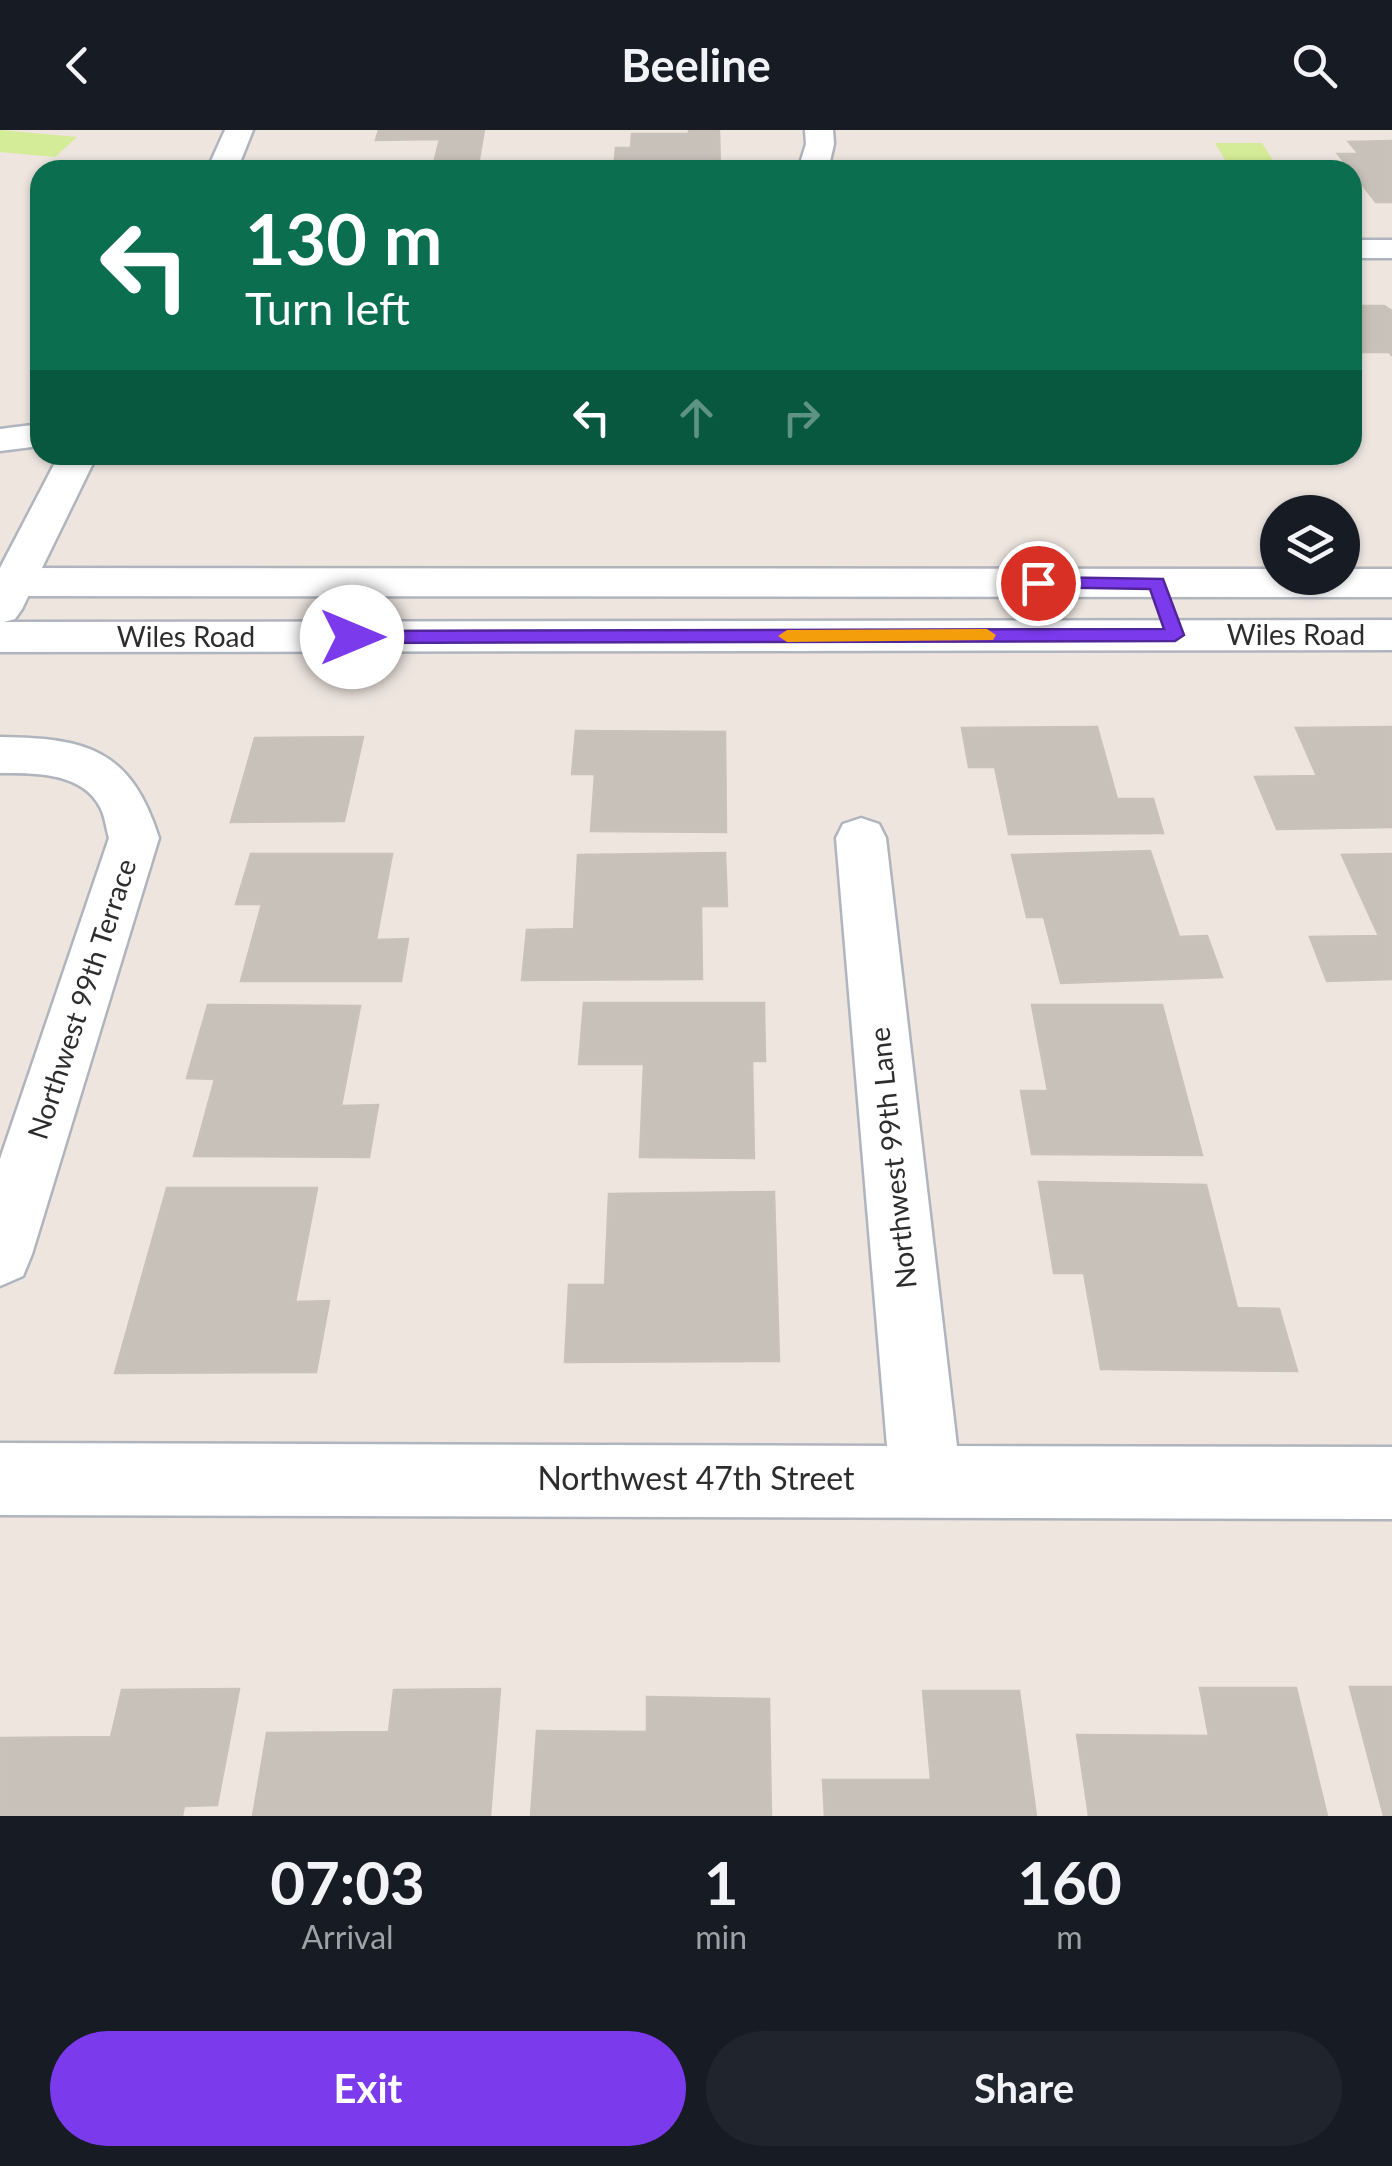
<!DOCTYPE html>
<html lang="en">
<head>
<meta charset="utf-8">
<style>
  :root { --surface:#171b24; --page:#20242c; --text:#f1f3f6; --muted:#9ea1a6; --accent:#7c3aed }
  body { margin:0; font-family:Lato,sans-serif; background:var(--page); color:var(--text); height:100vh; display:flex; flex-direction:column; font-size:38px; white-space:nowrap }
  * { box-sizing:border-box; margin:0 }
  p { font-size:32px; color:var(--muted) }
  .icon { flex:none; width:55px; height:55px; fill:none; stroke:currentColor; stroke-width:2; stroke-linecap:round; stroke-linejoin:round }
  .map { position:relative; height:1686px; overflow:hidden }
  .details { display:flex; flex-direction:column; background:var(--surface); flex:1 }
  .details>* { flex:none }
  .guide { position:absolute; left:30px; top:30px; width:1332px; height:305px; border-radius:30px; box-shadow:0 2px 8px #0004; background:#0b6e4f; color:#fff; overflow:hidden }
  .controls { position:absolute; left:1260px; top:365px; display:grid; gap:20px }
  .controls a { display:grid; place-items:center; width:100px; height:100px; border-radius:50%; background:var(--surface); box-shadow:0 2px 8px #0004; font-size:50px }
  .pin { position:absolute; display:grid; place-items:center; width:85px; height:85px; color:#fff; margin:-42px; border:5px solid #fff; border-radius:50%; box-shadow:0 2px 10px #0007 }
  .me { position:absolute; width:110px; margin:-55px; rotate:90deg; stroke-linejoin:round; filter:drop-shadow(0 0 8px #0008) }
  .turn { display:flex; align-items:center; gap:35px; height:210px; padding:0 50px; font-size:45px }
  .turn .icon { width:130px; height:130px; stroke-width:2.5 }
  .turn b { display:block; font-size:70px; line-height:85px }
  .lanes { display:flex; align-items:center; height:95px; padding:0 50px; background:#0003; justify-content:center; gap:50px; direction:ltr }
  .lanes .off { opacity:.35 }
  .eta { display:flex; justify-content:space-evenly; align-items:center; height:170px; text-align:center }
  .eta b { font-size:60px; font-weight:700; line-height:70px }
  .button { display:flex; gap:20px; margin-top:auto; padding:20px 50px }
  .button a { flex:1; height:115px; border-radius:60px; background:var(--accent); color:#fff; font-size:40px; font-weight:700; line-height:115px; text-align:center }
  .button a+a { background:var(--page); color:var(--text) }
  header { display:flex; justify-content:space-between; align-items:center; height:130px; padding:0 50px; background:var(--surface); font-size:45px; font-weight:700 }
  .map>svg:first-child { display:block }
  .pitch { fill:#d4ec97 }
  .building { fill:#c7c1ba; stroke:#cac1b8; stroke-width:2.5 }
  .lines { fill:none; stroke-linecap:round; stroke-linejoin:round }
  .minor-casing { stroke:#afb4bd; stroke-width:5 }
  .tertiary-casing { stroke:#afb4bd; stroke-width:5 }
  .secondary-casing { stroke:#afb4bd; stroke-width:5 }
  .minor { fill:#fff; fill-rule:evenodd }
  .tertiary { fill:#fff; fill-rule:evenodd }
  .secondary { fill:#fff; fill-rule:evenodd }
  .route { fill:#7c3aed; stroke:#51269a; stroke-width:2.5 }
  .slow { fill:#f59e0b }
  .labels { text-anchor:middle; stroke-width:8; stroke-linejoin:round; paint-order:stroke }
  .street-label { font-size:28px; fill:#2d2d2d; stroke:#fff }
  .near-street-label { font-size:32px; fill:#2d2d2d; stroke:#fff }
</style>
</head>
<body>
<header><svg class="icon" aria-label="back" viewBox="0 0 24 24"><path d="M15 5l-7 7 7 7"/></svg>Beeline<svg class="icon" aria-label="search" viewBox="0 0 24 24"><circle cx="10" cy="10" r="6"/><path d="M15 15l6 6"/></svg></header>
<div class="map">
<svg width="1392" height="1686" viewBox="0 0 1392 1686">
  <rect width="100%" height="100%" fill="#eee5df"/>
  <!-- pitch -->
  <g class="pitch">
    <path d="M 0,0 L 77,7 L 55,27 L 0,22 Z"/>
    <path d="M 1215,13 L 1262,13 L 1279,40 L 1231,40 Z"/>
    <path d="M 1130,325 L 1267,325 L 1270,331 L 1133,333 Z"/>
  </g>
  <!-- building -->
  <g class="building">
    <path d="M 379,0 L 484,0 L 479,29 L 435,29 L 440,9 L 376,10 Z"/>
    <path d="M 689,0 L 719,0 L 720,40 L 614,40 L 616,18 L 631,18 L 632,4 L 689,4 Z"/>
    <path d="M 1392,11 L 1392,72 L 1376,72 L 1338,24 L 1359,24 L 1349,12 Z"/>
    <path d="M 1352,176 L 1384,176 L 1392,181 L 1392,226 L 1390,222 L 1357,222 L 1352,215 Z"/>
    <path d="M 1097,597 L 1117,669 L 1153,669 L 1163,703 L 1009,704 L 995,637 L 969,637 L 962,598 Z"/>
    <path d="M 1392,597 L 1392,697 L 1277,699 L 1255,647 L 1317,646 L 1296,598 Z"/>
    <path d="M 576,601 L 725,602 L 726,702 L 591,701 L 595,644 L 572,644 Z"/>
    <path d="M 363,607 L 344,691 L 231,692 L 255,608 Z"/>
    <path d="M 1150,721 L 1179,807 L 1207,806 L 1222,847 L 1061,853 L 1044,787 L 1027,787 L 1012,725 Z"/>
    <path d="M 725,723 L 727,776 L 701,776 L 702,849 L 522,850 L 527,800 L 574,799 L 578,725 Z"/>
    <path d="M 251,724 L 392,724 L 376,810 L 408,809 L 401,851 L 241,851 L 262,774 L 236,774 Z"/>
    <path d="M 1392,724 L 1392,849 L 1327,851 L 1310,807 L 1379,806 L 1342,725 Z"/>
    <path d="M 584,873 L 764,873 L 765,931 L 752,931 L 754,1028 L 640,1027 L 644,934 L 579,934 Z"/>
    <path d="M 208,875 L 360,876 L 341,976 L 378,975 L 369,1027 L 194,1026 L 215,949 L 187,948 Z"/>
    <path d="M 1032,875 L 1162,875 L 1202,1025 L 1032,1024 L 1021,961 L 1048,961 Z"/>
    <path d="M 1039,1052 L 1206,1055 L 1237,1178 L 1279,1179 L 1297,1241 L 1101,1239 L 1084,1143 L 1054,1143 Z"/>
    <path d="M 167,1058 L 317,1058 L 295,1172 L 329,1171 L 316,1242 L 115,1243 Z"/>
    <path d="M 774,1062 L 779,1231 L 565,1232 L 569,1155 L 605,1155 L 609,1064 Z"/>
    <path d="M 1350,1557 L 1392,1557 L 1392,1686 L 1384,1686 Z"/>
    <path d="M 1200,1558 L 1296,1558 L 1327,1686 L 1089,1686 L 1077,1605 L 1209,1606 Z"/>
    <path d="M 239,1559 L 217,1675 L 184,1676 L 182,1686 L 0,1686 L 0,1608 L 111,1607 L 122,1560 Z"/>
    <path d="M 500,1559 L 490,1686 L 253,1686 L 267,1603 L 389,1602 L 394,1560 Z"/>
    <path d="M 923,1561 L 1019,1561 L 1036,1686 L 825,1686 L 823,1650 L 931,1650 Z"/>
    <path d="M 647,1567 L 769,1569 L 771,1686 L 531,1686 L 537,1601 L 647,1602 Z"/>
  </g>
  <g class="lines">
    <defs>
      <g id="minor">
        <path d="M 805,0 L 833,0 L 834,14 L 828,40 L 798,40 L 806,14 Z"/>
        <rect x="1352" y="110" width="40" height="18"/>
        <path d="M 40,294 L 40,316 L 0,321 L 0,299 Z"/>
        <path d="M 0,607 C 88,608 131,620 159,708 L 32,1124 L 23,1146 L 0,1156 L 0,1029 L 109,708 C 106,698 105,686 100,677 C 82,642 34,643 0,643 Z"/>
        <path d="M 861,688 L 879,694 L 886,708 L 957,1316 L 1392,1317 L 1392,1389 L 0,1385 L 0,1313 L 887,1316 L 836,708 L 843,694 Z"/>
      </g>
      <g id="tertiary">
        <path d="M 225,0 L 253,0 L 237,40 L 207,40 Z"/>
        <path d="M 59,325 L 97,325 L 22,479 L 15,489 L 0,493 L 0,438 Z"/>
      </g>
      <g id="secondary">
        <path d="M 0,438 L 1278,439 L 1278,448 L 1342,448 L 1342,439 L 1392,439 L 1392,467 L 0,466 Z"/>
        <path d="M 1392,490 L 1392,520 L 0,522 L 0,492 Z"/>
      </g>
    </defs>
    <!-- minor casing -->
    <use href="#minor" class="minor-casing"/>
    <!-- tertiary casing -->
    <use href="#tertiary" class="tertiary-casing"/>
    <!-- secondary casing -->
    <use href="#secondary" class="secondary-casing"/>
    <!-- minor -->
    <use href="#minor" class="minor"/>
    <!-- tertiary -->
    <use href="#tertiary" class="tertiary"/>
    <!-- secondary -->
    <use href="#secondary" class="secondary"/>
  </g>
  <!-- route -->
  <path class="route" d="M 1038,447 L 1163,449 L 1184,505 L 1175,511 L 352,513 L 343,507 L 352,501 L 1164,499 L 1150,459 L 1032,457 L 1032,449 Z"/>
  <!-- slow -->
  <path class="slow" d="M 987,499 L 996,505 L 993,510 L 787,512 L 778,506 L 787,500 Z"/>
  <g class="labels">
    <!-- street labels -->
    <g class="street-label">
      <text x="1296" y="515">Wiles Road</text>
      <text x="186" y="517">Wiles Road</text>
      <text transform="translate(82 869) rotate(-72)" y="10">Northwest 99th Terrace</text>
      <text transform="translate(893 1028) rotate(-96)" y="10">Northwest 99th Lane</text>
    </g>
    <!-- near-street labels -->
    <g class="near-street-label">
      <text x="696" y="1360">Northwest 47th Street</text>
    </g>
  </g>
</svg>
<div class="controls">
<a><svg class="icon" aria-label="layers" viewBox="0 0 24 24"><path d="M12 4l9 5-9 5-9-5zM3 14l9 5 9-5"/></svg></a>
</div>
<div class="pin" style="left:1038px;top:453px;background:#d93025"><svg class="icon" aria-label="arrive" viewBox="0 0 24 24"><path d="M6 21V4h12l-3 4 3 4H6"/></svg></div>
<svg class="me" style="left:352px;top:507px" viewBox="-20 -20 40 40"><circle r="19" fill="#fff"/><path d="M0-13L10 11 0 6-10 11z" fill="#7c3aed"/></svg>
<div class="guide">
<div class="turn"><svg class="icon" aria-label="left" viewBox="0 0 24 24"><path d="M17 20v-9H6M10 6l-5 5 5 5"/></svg><div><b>130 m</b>Turn left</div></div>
<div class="lanes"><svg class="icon" aria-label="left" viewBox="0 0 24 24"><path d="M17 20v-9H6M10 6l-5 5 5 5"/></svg><svg class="icon off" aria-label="ahead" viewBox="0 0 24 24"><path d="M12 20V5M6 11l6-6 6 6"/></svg><svg class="icon off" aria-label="right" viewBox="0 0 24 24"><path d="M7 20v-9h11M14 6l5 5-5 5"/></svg></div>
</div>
</div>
<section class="details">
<div class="eta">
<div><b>07:03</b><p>Arrival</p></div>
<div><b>1</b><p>min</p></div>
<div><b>160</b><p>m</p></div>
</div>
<div class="button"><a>Exit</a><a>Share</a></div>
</section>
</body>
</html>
